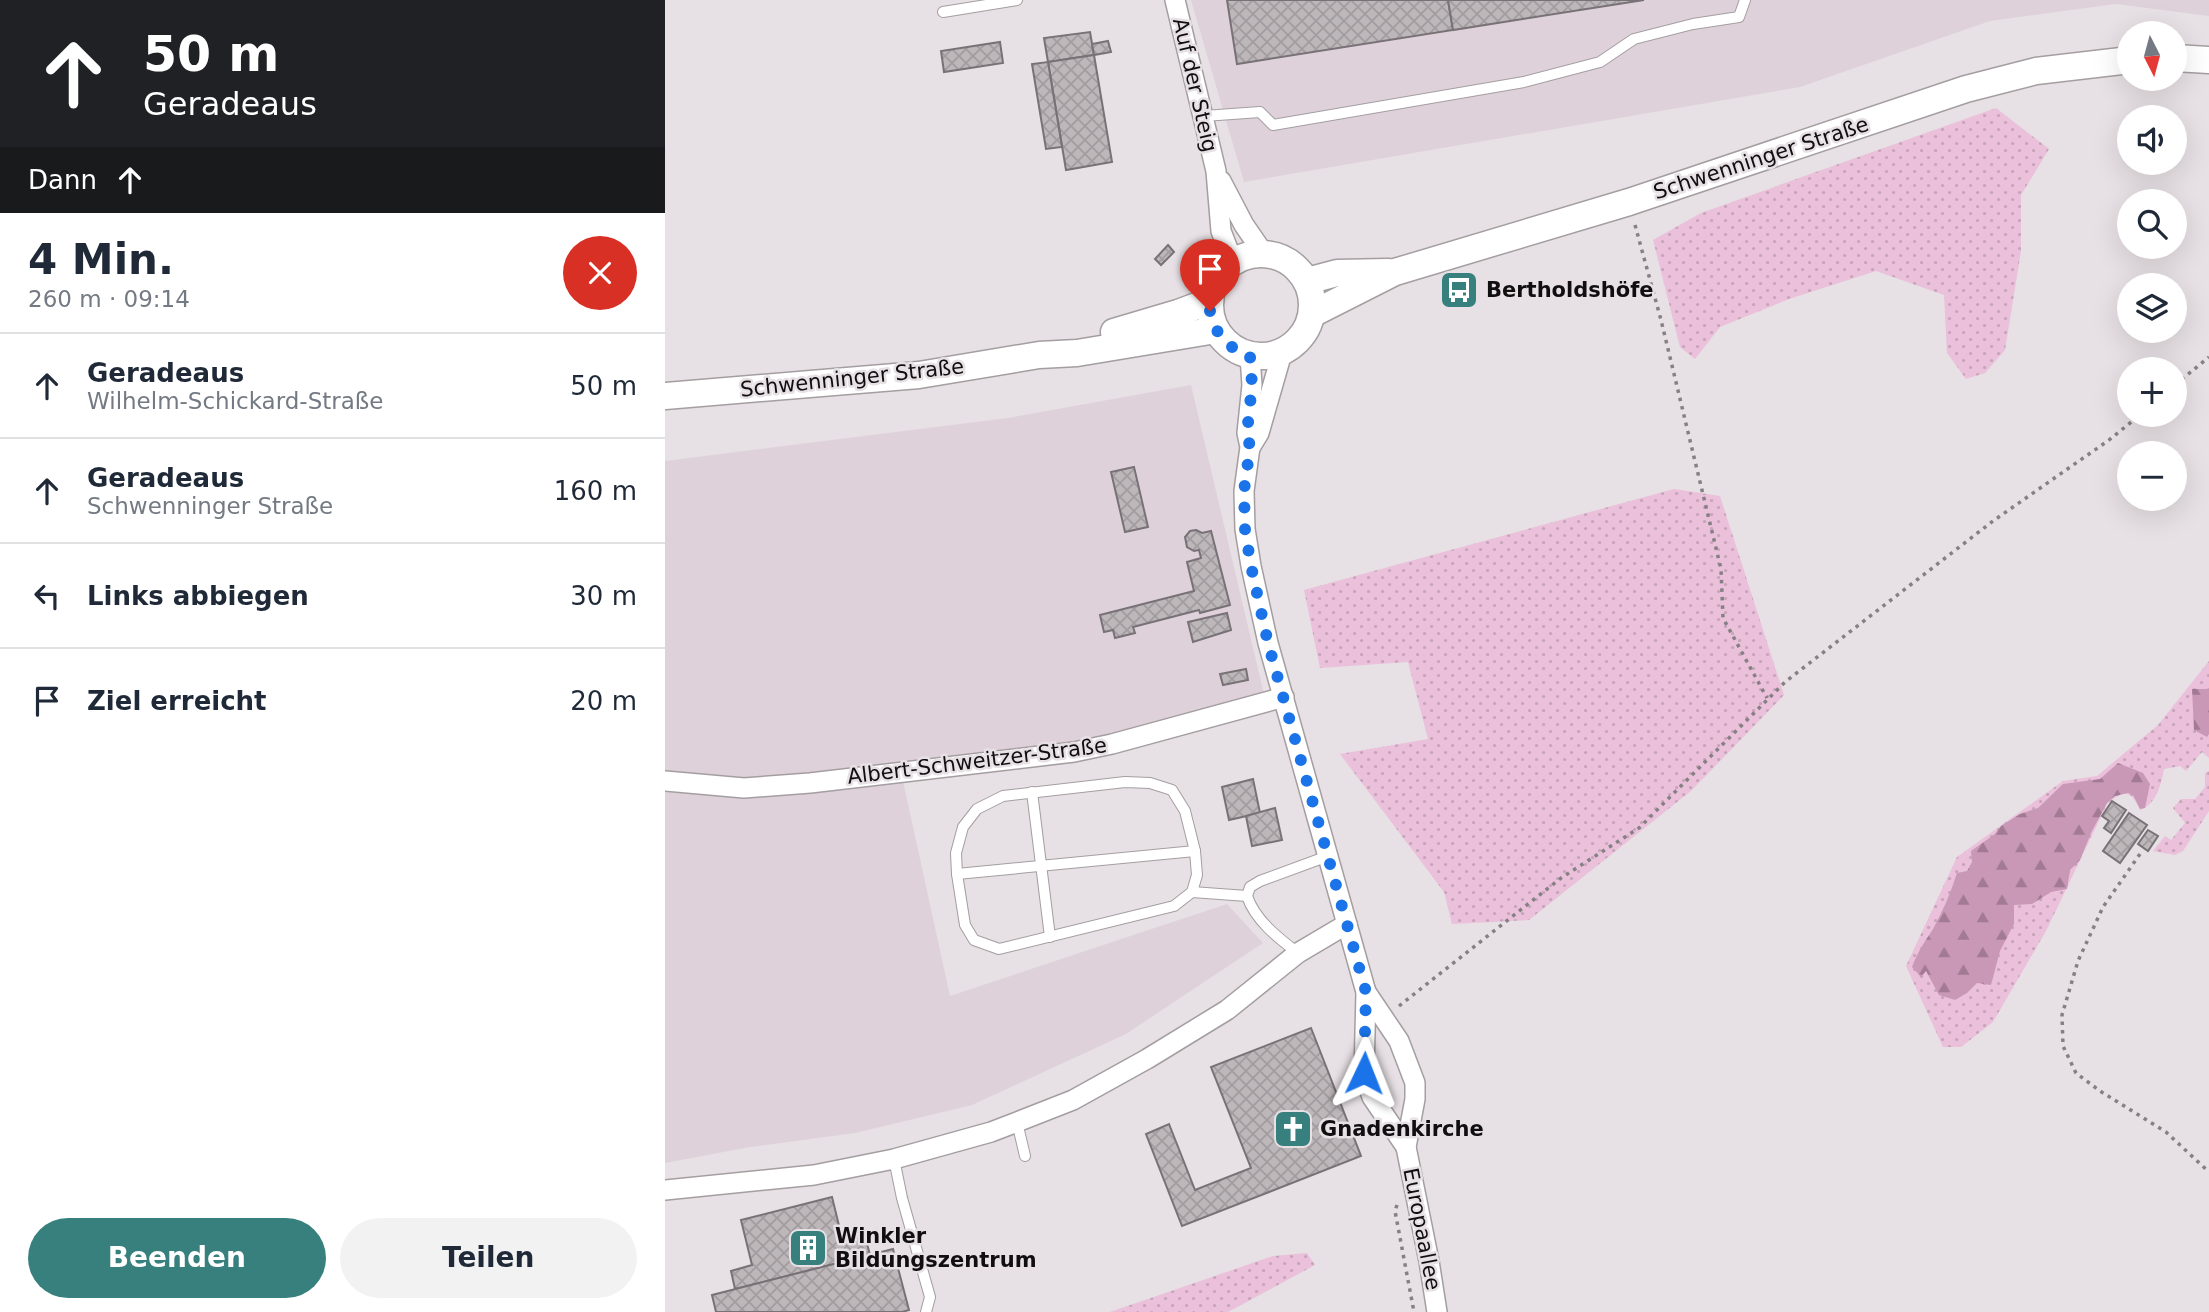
<!DOCTYPE html>
<html lang="de">
<head>
<meta charset="utf-8">
<style>
  :root { --surface:#fff; --page:#f2f2f3; --text:#1f2937; --muted:#747a83; --line:#e0e1e3; --accent:#38807d }
  body { margin:0; font-family:"DejaVu Sans",sans-serif; background:var(--page); color:var(--text); height:100vh; display:flex; flex-direction:column; font-size:26px; white-space:nowrap }
  * { box-sizing:border-box; margin:0 }
  p { font-size:23px; color:var(--muted) }
  .icon { flex:none; width:38px; height:38px; fill:none; stroke:currentColor; stroke-width:2; stroke-linecap:round; stroke-linejoin:round }
  .map { position:relative; flex:1; overflow:hidden }
  .panel { display:flex; flex-direction:column; background:var(--surface); width:665px }
  .panel>* { flex:none }
  .hud { background:#202124; color:#fff; overflow:hidden }
  .needle { width:46px; rotate:174deg }
  .fabs { position:absolute; left:1452px; top:21px; display:grid; gap:14px }
  .fabs a { display:grid; place-items:center; width:70px; height:70px; border-radius:50%; background:var(--surface); box-shadow:0 7px 28px #0002; font-size:35px }
  .pin { position:absolute; display:grid; place-items:center; width:60px; height:60px; color:#fff; margin:-72px -30px; border-radius:50% 50% 50% 0; rotate:-45deg; box-shadow:0 0 7px #0007 }
  .pin .icon { rotate:45deg }
  .me { position:absolute; width:77px; margin:-38px; rotate:2deg; stroke-linejoin:round; filter:drop-shadow(0 0 5px #0008) }
  .turn { display:flex; align-items:center; gap:24px; height:147px; padding:0 28px; font-size:32px }
  .turn .icon { width:91px; height:91px; stroke-width:2.5 }
  .turn b { display:block; font-size:49px; line-height:60px }
  .then { display:flex; align-items:center; height:66px; padding:0 28px; background:#0003; gap:14px; font-size:26px }
  .round { display:grid; place-items:center; flex:none; width:74px; height:74px; border-radius:37px; background:var(--page) }
  .head { display:flex; align-items:center; justify-content:space-between; height:119px; padding:0 28px }
  h1 { font-size:42px; font-weight:700; line-height:52px }
  .primary-button { display:flex; gap:14px; margin-top:auto; padding:14px 28px }
  .primary-button a { flex:1; height:80px; border-radius:42px; background:var(--accent); color:#fff; font-size:28px; font-weight:700; line-height:80px; text-align:center }
  .primary-button a+a { background:var(--page); color:var(--text) }
  ul { padding:0; list-style:none }
  li { display:flex; align-items:center; gap:21px; height:105px; padding:0 28px; border-top:2px solid var(--line) }
  li div { flex:1 }
  li b { display:block; font-size:26px }
  li em { font-style:normal }
  main { display:flex; flex:1; min-height:0 }
  .map>svg:first-child { display:block }
  .built { fill:#dfd1da }
  .grass { fill:url(#grass-dots) }
  .forest { fill:url(#forest-firs) }
  .building { fill:url(#building-cross-hatch); stroke:#787276; stroke-width:2 }
  .lines { fill:none; stroke-linecap:round; stroke-linejoin:round }
  .service-casing { stroke:#a49ea1; stroke-width:12 }
  .minor-casing { stroke:#a49ea1; stroke-width:22 }
  .secondary-casing { stroke:#a49ea1; stroke-width:29 }
  .path { stroke:#858083; stroke-width:3.5; stroke-dasharray:3.5 5; stroke-linecap:butt }
  .service { stroke:#fff; stroke-width:10 }
  .minor { stroke:#fff; stroke-width:19 }
  .secondary { stroke:#fff; stroke-width:26 }
  .route { stroke:#1a73e8; stroke-width:12; stroke-dasharray:0 21.6 }
  .labels { text-anchor:middle; stroke-width:5; stroke-linejoin:round; paint-order:stroke }
  .street-label { font-size:21px; fill:#110e10; stroke:#e7e0e4 }
  .poi-label { font-size:21px; font-weight:bold; fill:#110e10; stroke:#e7e0e4; text-anchor:start }
</style>
</head>
<body>
<main>
<section class="panel">
<div class="hud">
<div class="turn"><svg class="icon" aria-label="ahead" viewBox="0 0 24 24"><path d="M12 20V5M6 11l6-6 6 6"/></svg><div><b>50 m</b>Geradeaus</div></div>
<div class="then">Dann<svg class="icon" aria-label="ahead" viewBox="0 0 24 24"><path d="M12 20V5M6 11l6-6 6 6"/></svg></div>
</div>
<div class="head"><div><h1>4 Min.</h1><p>260 m · 09:14</p></div><a class="round" style="background:#d93025;color:#fff"><svg class="icon" aria-label="close" viewBox="0 0 24 24"><path d="M6 6l12 12M18 6L6 18"/></svg></a></div>
<ul>
<li><svg class="icon" aria-label="ahead" viewBox="0 0 24 24"><path d="M12 20V5M6 11l6-6 6 6"/></svg><div><b>Geradeaus</b><p>Wilhelm-Schickard-Straße</p></div><em>50 m</em></li>
<li><svg class="icon" aria-label="ahead" viewBox="0 0 24 24"><path d="M12 20V5M6 11l6-6 6 6"/></svg><div><b>Geradeaus</b><p>Schwenninger Straße</p></div><em>160 m</em></li>
<li><svg class="icon" aria-label="left" viewBox="0 0 24 24"><path d="M17 20v-9H6M10 6l-5 5 5 5"/></svg><div><b>Links abbiegen</b></div><em>30 m</em></li>
<li><svg class="icon" aria-label="arrive" viewBox="0 0 24 24"><path d="M6 21V4h12l-3 4 3 4H6"/></svg><div><b>Ziel erreicht</b></div><em>20 m</em></li>
</ul>
<div class="primary-button"><a>Beenden</a><a>Teilen</a></div>
</section>
<div class="map">
<svg width="1544" height="1312" viewBox="0 0 1544 1312">
  <defs>
    <pattern id="grass-dots" width="8" height="8" patternUnits="userSpaceOnUse" patternTransform="scale(1.75)"><rect width="8" height="8" fill="#eac0da"/><path d="M2 2h.1M6 6h.1" fill="none" stroke="#c8a4ba" stroke-width="1.8" stroke-linecap="round"/></pattern>
    <pattern id="forest-firs" width="22" height="20" patternUnits="userSpaceOnUse" patternTransform="scale(1.75)"><rect width="22" height="20" fill="#c998b6"/><path d="M5 1l3.5 6h-7zM16 11l3.5 6h-7z" fill="#a27a93"/></pattern>
    <pattern id="building-cross-hatch" width="8" height="8" patternUnits="userSpaceOnUse" patternTransform="scale(1.75)"><rect width="8" height="8" fill="#bdb7ba"/><path d="M0 0l8 8M0 8l8-8" fill="none" stroke="#a19c9f"/></pattern>
  </defs>
  <rect width="100%" height="100%" fill="#e7e0e4"/>
  <!-- built -->
  <g class="built">
    <path d="M 526,0 L 1544,0 L 1544,16 L 1451,4 L 1325,21 L 1135,87 L 579,182 Z"/>
    <path d="M 526,385 L 601,703 L 447,744 L 236,772 L 285,996 L 562,904 L 598,943 L 461,1034 L 307,1105 L 190,1133 L 85,1147 L 0,1163 L 0,461 L 343,418 Z"/>
  </g>
  <!-- grass -->
  <g class="grass">
    <path d="M 1331,108 L 1384,149 L 1356,195 L 1356,251 L 1340,350 L 1320,373 L 1301,379 L 1282,353 L 1279,295 L 1211,271 L 1124,299 L 1055,327 L 1030,359 L 1015,347 L 988,240 L 1036,213 Z"/>
    <path d="M 1009,489 L 1055,496 L 1119,695 L 1026,791 L 864,920 L 787,924 L 779,892 L 675,754 L 763,739 L 743,662 L 655,668 L 639,590 Z"/>
    <path d="M 1544,661 L 1544,758 L 1537,752 L 1521,771 L 1515,766 L 1499,769 C 1496,784 1492,804 1475,810 C 1466,790 1459,789 1442,804 L 1381,931 L 1328,1022 L 1296,1047 L 1278,1047 L 1241,966 L 1292,857 L 1398,781 L 1432,776 L 1493,725 Z"/>
    <path d="M 1544,771 L 1544,811 L 1518,851 L 1510,855 L 1488,851 L 1500,836 L 1506,840 L 1520,823 L 1508,808 L 1516,799 L 1530,799 L 1540,787 L 1540,773 Z"/>
    <path d="M 642,1253 L 650,1265 L 563,1312 L 445,1312 L 608,1256 Z"/>
  </g>
  <!-- forest -->
  <g class="forest">
    <path d="M 1527,689 L 1544,689 L 1544,734 L 1542,737 L 1529,730 Z"/>
    <path d="M 1453,763 L 1478,773 L 1485,784 L 1480,808 L 1475,809 L 1468,795 L 1463,793 L 1450,796 L 1442,803 L 1426,833 L 1415,860 L 1405,870 L 1402,889 L 1386,892 L 1367,904 L 1349,905 L 1349,924 L 1335,951 L 1326,985 L 1312,983 L 1302,993 L 1290,1000 L 1274,995 L 1261,971 L 1256,977 L 1247,967 C 1253,951 1259,943 1268,929 C 1278,911 1286,892 1292,873 L 1302,871 L 1307,862 L 1306,851 L 1330,834 L 1336,826 L 1355,814 L 1373,808 L 1398,784 L 1435,779 Z"/>
  </g>
  <!-- building -->
  <g class="building">
    <path d="M 562,0 L 783,0 L 788,30 L 572,64 Z"/>
    <path d="M 783,0 L 979,0 L 788,30 Z"/>
    <path d="M 425,32 L 429,55 L 383,62 L 379,38 Z"/>
    <path d="M 443,41 L 446,52 L 429,55 L 427,44 Z"/>
    <path d="M 335,42 L 338,63 L 279,72 L 276,51 Z"/>
    <path d="M 429,55 L 447,162 L 401,170 L 383,62 Z"/>
    <path d="M 383,62 L 397,147 L 381,149 L 367,64 Z"/>
    <path d="M 503,245 L 509,252 L 496,265 L 490,259 Z"/>
    <path d="M 469,467 L 483,527 L 460,532 L 446,472 Z"/>
    <path d="M 531,530 L 537,533 L 546,531 L 565,605 L 535,613 L 534,610 L 468,627 L 470,633 L 450,638 L 448,630 L 439,632 L 435,615 L 529,591 L 522,562 L 536,558 L 534,550 L 529,551 L 522,547 L 520,537 L 525,531 Z"/>
    <path d="M 562,613 L 566,630 L 528,642 L 523,622 Z"/>
    <path d="M 581,669 L 583,680 L 558,685 L 555,674 Z"/>
    <path d="M 588,779 L 595,813 L 564,820 L 557,787 Z"/>
    <path d="M 1447,801 L 1461,810 L 1446,833 L 1439,828 L 1444,821 L 1437,816 Z"/>
    <path d="M 610,808 L 617,840 L 587,846 L 581,816 Z"/>
    <path d="M 1464,813 L 1482,825 L 1455,863 L 1438,851 Z"/>
    <path d="M 1483,830 L 1493,836 L 1483,851 L 1473,844 Z"/>
    <path d="M 646,1028 L 696,1156 L 517,1226 L 481,1134 L 504,1124 L 530,1190 L 586,1168 L 546,1067 Z"/>
    <path d="M 167,1197 L 178,1242 L 200,1236 L 205,1255 L 70,1289 L 66,1271 L 87,1265 L 76,1220 Z"/>
    <path d="M 228,1249 L 244,1310 L 237,1312 L 51,1312 L 47,1295 Z"/>
  </g>
  <g class="lines">
    <defs>
      <g id="service">
        <path d="M 278,12 L 352,0"/>
        <path d="M 539,116 L 595,112 L 608,125 L 859,82 L 935,62 L 969,39 L 1028,24 L 1074,17 L 1080,0"/>
        <path d="M 460,782 L 485,783 L 507,790 L 520,811 L 530,851 L 532,875 L 527,892 L 509,906 L 334,949 L 309,940 L 300,925 L 292,874 L 291,853 L 298,827 L 312,809 L 338,796 Z"/>
        <path d="M 367,792 L 385,937"/>
        <path d="M 292,874 L 530,851"/>
        <path d="M 527,892 L 582,896"/>
        <path d="M 633,953 C 613,938 590,920 582,896 L 585,887 L 595,881 L 663,856"/>
        <path d="M 352,1122 L 360,1156"/>
        <path d="M 229,1159 L 237,1198 L 265,1297 L 261,1312"/>
      </g>
      <g id="minor">
        <path d="M 510,0 L 551,171 L 556,231 L 568,262"/>
        <path d="M 556,181 L 579,225 L 599,254"/>
        <path d="M 585,356 L 587,385 L 582,433 L 585,447 L 579,491 L 580,529 L 586,566 L 603,643 L 701,992 L 699,1074 L 707,1097 L 741,1147"/>
        <path d="M 586,446 L 594,433 L 617,353"/>
        <path d="M 0,781 L 79,788 L 145,783 L 409,752 L 447,744 L 619,697"/>
        <path d="M 701,992 L 734,1041 L 750,1083 L 750,1099 L 741,1147 L 764,1261 L 772,1312"/>
        <path d="M 0,1190 L 149,1175 L 229,1159 L 326,1132 L 352,1122 L 408,1100 L 482,1059 L 562,1010 L 633,953 L 682,924"/>
      </g>
      <g id="secondary">
        <path d="M 1510,58 L 1544,60"/>
        <circle cx="596" cy="305" r="51"/>
        <path d="M 642,281 L 672,273 L 723,272"/>
        <path d="M 647,314 L 730,272 L 964,202 L 1301,89 L 1371,71 L 1465,60"/>
        <path d="M 449,332 L 513,313 L 545,301"/>
        <path d="M 0,396 L 254,375 L 374,355 L 412,353 L 551,330"/>
      </g>
    </defs>
    <!-- service casing -->
    <use href="#service" class="service-casing"/>
    <!-- minor casing -->
    <use href="#minor" class="minor-casing"/>
    <!-- secondary casing -->
    <use href="#secondary" class="secondary-casing"/>
    <!-- path -->
    <g class="path">
      <path d="M 970,225 L 996,320 L 1056,569 L 1058,618 L 1102,698"/>
      <path d="M 1510,385 L 1544,357"/>
      <path d="M 1475,854 L 1438,907 L 1413,961 L 1397,1015 L 1398,1046 L 1411,1073 L 1435,1091 L 1501,1132 L 1544,1172"/>
      <path d="M 734,1006 L 896,878 L 974,828 L 1120,682 L 1328,521 L 1444,440 L 1475,415"/>
      <path d="M 732,1205 L 730,1211 L 749,1312"/>
    </g>
    <!-- service -->
    <use href="#service" class="service"/>
    <!-- minor -->
    <use href="#minor" class="minor"/>
    <!-- secondary -->
    <use href="#secondary" class="secondary"/>
  </g>
  <g class="lines">
    <!-- route -->
    <path class="route" d="M 545,311 C 550,335 563,348 585,356 L 587,385 L 582,433 L 585,447 L 579,491 L 580,529 L 586,566 L 603,643 L 701,992 L 699,1073"/>
  </g>
  <!-- icons -->
  <defs>
    <symbol id="bus-square" viewBox="-11 -11 22 22"><rect x="-9" y="-9" width="18" height="18" rx="4" fill="#38807d" stroke="#e7e0e4"/><path d="M-5-6H5V4H4V6H2V4H-2V6H-4V4H-5ZM-3.5-4V0h7V-4ZM-3.5 1.2v1.5H-2V1.2ZM2 1.2v1.5H3.5V1.2Z" fill="#fff"/></symbol>
    <symbol id="church-square" viewBox="-11 -11 22 22"><rect x="-9" y="-9" width="18" height="18" rx="4" fill="#38807d" stroke="#e7e0e4"/><path d="M-1.2-6h2.4v3.5h3.3v2.4h-3.3V6h-2.4V-.1h-3.3v-2.4h3.3Z" fill="#fff"/></symbol>
    <symbol id="building-square" viewBox="-11 -11 22 22"><rect x="-9" y="-9" width="18" height="18" rx="4" fill="#38807d" stroke="#e7e0e4"/><path d="M-4-6H4V6H1V3H-1V6H-4ZM-2.5-4.3h1.7v1.8h-1.7ZM.8-4.3h1.7v1.8H.8ZM-2.5-1h1.7V.8h-1.7ZM.8-1h1.7V.8H.8Z" fill="#fff"/></symbol>
  </defs>
  <g fill-rule="evenodd">
    <use href="#bus-square" x="772" y="268" width="44" height="44"/>
    <use href="#church-square" x="606" y="1107" width="44" height="44"/>
    <use href="#building-square" x="121" y="1226" width="44" height="44"/>
  </g>
  <g class="labels">
    <!-- street labels -->
    <g class="street-label">
      <text transform="translate(530 85) rotate(77)" y="7">Auf der Steig</text>
      <text transform="translate(1096 158) rotate(-18)" y="7">Schwenninger Straße</text>
      <text transform="translate(187 378) rotate(-6)" y="7">Schwenninger Straße</text>
      <text transform="translate(312 761) rotate(-7)" y="7">Albert-Schweitzer-Straße</text>
      <text transform="translate(757 1229) rotate(79)" y="7">Europaallee</text>
    </g>
    <!-- poi labels -->
    <g class="poi-label">
      <text x="821" y="297">Bertholdshöfe</text>
      <text x="655" y="1136">Gnadenkirche</text>
      <text x="170" y="1243">Winkler<tspan x="170" dy="24">Bildungszentrum</tspan></text>
    </g>
  </g>
</svg>
<div class="fabs">
<a><svg class="needle" viewBox="-14 -14 28 28"><path d="M0-13l5 13h-10z" fill="#e53935"/><path d="M0 13l5-13h-10z" fill="#747a83"/></svg></a>
<a><svg class="icon" aria-label="sound" viewBox="0 0 24 24"><path d="M4 9h4l5-4v14l-5-4H4zM17 9q2 3 0 6"/></svg></a>
<a><svg class="icon" aria-label="search" viewBox="0 0 24 24"><circle cx="10" cy="10" r="6"/><path d="M15 15l6 6"/></svg></a>
<a><svg class="icon" aria-label="layers" viewBox="0 0 24 24"><path d="M12 4l9 5-9 5-9-5zM3 14l9 5 9-5"/></svg></a>
<a>+</a>
<a>−</a>
</div>
<div class="pin" style="left:545px;top:311px;background:#d93025"><svg class="icon" aria-label="arrive" viewBox="0 0 24 24"><path d="M6 21V4h12l-3 4 3 4H6"/></svg></div>
<svg class="me" style="left:699px;top:1073px" viewBox="-20 -20 40 40"><path d="M0-17L14 15 0 8-14 15z" fill="#1a73e8" stroke="#fff" stroke-width="4"/></svg>
</div>
</main>
</body>
</html>
